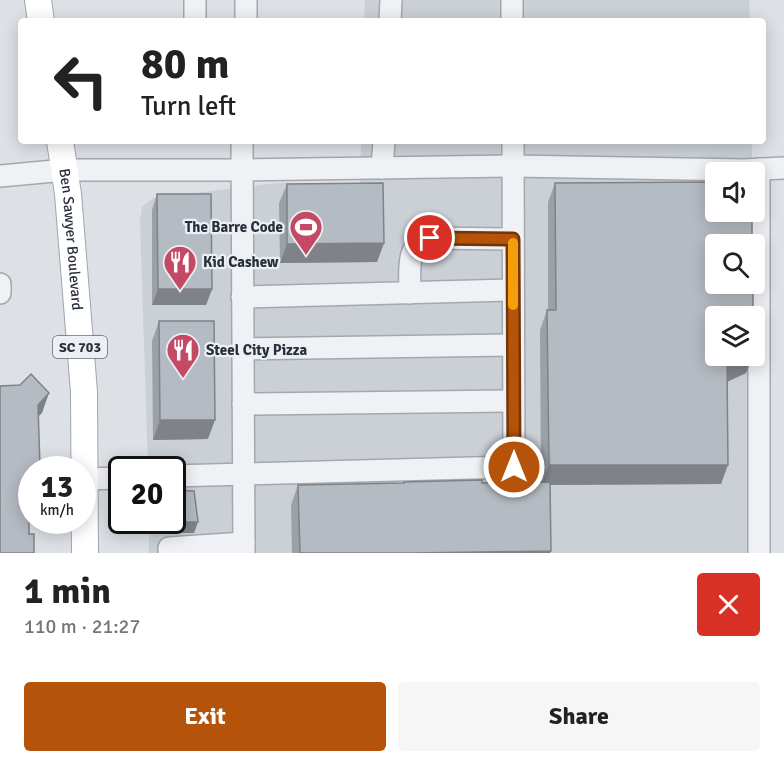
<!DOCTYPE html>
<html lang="en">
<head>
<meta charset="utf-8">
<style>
  :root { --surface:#fff; --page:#f6f6f6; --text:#222; --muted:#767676; --accent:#b45309 }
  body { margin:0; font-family:Signika,sans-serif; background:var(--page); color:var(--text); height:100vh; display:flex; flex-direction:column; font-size:22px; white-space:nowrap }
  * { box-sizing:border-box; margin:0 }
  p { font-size:20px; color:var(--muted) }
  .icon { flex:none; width:33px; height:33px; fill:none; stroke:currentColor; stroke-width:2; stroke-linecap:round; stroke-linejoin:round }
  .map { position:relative; height:553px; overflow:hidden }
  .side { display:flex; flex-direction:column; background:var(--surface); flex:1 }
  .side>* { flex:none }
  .top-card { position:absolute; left:18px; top:18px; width:748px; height:126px; border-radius:6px; box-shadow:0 3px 15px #0003; background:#fff; color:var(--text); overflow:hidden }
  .fabs { position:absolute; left:705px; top:162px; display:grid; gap:12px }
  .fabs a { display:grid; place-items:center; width:60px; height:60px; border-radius:6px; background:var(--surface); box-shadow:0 3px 15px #0003; font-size:30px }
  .speed { position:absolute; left:18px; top:456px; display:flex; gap:12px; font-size:30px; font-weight:700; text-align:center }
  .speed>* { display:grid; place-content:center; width:78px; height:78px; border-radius:50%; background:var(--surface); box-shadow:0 3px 15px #0003; line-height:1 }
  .speed small { font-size:15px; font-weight:400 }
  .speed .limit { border:3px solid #111; border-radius:9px; background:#fff; color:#111 }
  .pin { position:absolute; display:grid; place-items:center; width:51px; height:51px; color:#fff; margin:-26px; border:3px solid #fff; border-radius:50%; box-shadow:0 2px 6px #0007 }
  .me { position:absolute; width:66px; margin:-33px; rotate:0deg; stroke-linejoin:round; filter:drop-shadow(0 0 4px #0008) }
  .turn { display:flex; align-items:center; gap:21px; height:126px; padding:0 24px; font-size:27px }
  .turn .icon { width:78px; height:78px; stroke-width:2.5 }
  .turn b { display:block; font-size:42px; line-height:51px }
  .round { display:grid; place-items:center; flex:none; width:63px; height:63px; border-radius:6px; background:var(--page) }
  .headline { display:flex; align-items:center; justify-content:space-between; height:102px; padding:0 24px }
  h1 { font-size:36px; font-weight:800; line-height:45px }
  .primary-button { display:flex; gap:12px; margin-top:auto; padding:12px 24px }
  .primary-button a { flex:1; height:69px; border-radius:6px; background:var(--accent); color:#fff; font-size:24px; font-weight:800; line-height:69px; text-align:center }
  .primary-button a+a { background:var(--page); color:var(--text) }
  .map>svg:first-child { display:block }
  .built { fill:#cbd0d7 }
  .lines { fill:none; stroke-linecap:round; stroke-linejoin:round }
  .minor-casing { stroke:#a3a8af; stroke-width:24 }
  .major-casing { stroke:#9da6b1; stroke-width:28 }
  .minor { stroke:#eff1f4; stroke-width:21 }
  .major { stroke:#fff; stroke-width:26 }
  .wall { fill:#9ca1a7 }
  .shaded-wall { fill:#7f8388 }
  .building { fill:#b5bbc2; stroke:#7f8388; stroke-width:1.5 }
  .route-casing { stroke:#753606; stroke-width:15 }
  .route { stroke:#b45309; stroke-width:10 }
  .slow { stroke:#f59e0b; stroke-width:10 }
  .labels { text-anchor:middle; stroke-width:4.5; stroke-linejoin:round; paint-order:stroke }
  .shield { fill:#ecf0f4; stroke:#636a72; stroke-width:1.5 }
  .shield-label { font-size:14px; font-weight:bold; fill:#28303b }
  .poi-label { font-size:15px; font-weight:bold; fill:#28303b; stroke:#ecf0f4; text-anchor:start }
  .street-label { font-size:15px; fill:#28303b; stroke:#ecf0f4 }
</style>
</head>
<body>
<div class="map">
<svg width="784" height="553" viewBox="0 0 784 553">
  <rect width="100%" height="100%" fill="#dde1e6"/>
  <!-- built -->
  <g class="built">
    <path d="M 365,0 L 749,0 L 750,21 L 364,21 Z"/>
    <path d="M 361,141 L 752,141 L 752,172 L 716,172 L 716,356 L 751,356 L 749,553 L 149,553 L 149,521 L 172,520 L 172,470 L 148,469 L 140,220 L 142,207 L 153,198 L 277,183 L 360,183 Z"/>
  </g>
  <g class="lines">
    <defs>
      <g id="minor">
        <path d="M 512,0 L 512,21"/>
        <path d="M 195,21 L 195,0"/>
        <path d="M 246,21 L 246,0"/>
        <path d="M 390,21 L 391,0"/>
        <path d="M 242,141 L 244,553"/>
        <path d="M 382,168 L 384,141"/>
        <path d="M 759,169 L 759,553"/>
        <path d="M 0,176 L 65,170 L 241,170 L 513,166 L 744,170 L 784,168"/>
        <path d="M 0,284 L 0,293"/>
        <path d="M 410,293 C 410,273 405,243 430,238 L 513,239"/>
        <path d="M 242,297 L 513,290"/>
        <path d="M 243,349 L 513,345"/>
        <path d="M 243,404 L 513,401"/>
        <path d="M 172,476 L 514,467 L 513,141"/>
        <path d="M 84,479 L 122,478"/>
        <path d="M 169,553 L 169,548 L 244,543"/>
      </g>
      <g id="major">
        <path d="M 38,0 L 41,21"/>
        <path id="s1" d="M 60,141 L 68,194 L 84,392 L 85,553"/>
      </g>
    </defs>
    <!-- minor casing -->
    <use href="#minor" class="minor-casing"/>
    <!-- major casing -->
    <use href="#major" class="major-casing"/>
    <!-- minor -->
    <use href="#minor" class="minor"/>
    <!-- major -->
    <use href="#major" class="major"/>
  </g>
  <!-- wall -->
  <g class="wall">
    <path d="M 555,183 L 746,373 L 727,382 L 721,484 L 550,485 L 550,553 L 292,553 L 291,505 L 298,485 L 403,483 L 404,482 L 482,483 L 541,482 L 540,330 L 547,310 L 548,310 L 548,202 Z"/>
    <path d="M 287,184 L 384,243 L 377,262 L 280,263 L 279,203 Z"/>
    <path d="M 157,194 L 212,289 L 206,305 L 152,305 L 152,210 Z"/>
    <path d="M 159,321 L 208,439 L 153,440 L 152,341 Z"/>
    <path d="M 161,520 L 172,520 L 194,533 L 162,533 Z"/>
  </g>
  <!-- shaded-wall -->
  <g class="shaded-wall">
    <path d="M 384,243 L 377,262 L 280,263 L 287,244 Z"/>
    <path d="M 158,289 L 212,289 L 206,305 L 152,305 Z"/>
    <path d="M 750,356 L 753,356 L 746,373 L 720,385 L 727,366 Z"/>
    <path d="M 49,393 L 42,413 L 31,424 L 38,405 Z"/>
    <path d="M 160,420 L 215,420 L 208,439 L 153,440 Z"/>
    <path d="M 549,465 L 728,465 L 721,484 L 541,485 Z"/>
    <path d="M 33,466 L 40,466 L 38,470 L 32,470 Z"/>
    <path d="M 29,492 L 32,492 L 32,495 L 25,512 Z"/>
    <path d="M 166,522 L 198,522 L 194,533 L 162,533 Z"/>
    <path d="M 551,551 L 550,553 L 414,553 Z"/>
  </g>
  <!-- building -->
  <g class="building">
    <path d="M 716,182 L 716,212 L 752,212 L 752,244 L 716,244 L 716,284 L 753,284 L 753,316 L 716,316 L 716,356 L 750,356 L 727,366 L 728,465 L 549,465 L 547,310 L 556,310 L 555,183 Z"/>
    <path d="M 383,183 L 384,243 L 287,244 L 287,184 Z"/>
    <path d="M 157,194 L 211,194 L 212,289 L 158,289 Z"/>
    <path d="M 159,321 L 214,321 L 215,420 L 160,420 Z"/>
    <path d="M 31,374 L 49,393 L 38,405 L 40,466 L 33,466 L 33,470 L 32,470 L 32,492 L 29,492 L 29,534 L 34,534 L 34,553 L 0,553 L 0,386 L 20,385 Z"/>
    <path d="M 482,480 L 482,483 L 550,482 L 551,551 L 414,553 L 300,553 L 298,485 L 404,483 L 404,482 Z"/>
    <path d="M 172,490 L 194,491 L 198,522 L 166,522 L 166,520 L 172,520 Z"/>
  </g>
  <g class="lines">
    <defs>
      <path id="route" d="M 430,238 L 513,239 L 514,467"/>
    </defs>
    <!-- route casing -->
    <use href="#route" class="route-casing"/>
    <!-- route -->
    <use href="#route" class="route"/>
    <!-- slow -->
    <path class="slow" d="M 513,243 L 513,305"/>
  </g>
  <!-- icons -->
  <defs>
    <symbol id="stadium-pin" viewBox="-11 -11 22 30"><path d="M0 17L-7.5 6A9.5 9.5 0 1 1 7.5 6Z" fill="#c44964" stroke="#ecf0f4"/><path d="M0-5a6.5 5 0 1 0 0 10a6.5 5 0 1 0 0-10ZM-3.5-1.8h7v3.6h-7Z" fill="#fff"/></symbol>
    <symbol id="restaurant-pin" viewBox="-11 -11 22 30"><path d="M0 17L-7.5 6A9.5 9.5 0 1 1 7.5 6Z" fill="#c44964" stroke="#ecf0f4"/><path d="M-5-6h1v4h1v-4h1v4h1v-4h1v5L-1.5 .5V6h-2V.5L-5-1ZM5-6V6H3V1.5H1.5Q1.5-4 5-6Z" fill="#fff"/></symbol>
  </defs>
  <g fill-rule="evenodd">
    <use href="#stadium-pin" x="287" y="208" width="38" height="52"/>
    <use href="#restaurant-pin" x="161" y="243" width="38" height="52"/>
    <use href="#restaurant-pin" x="164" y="331" width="38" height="52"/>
  </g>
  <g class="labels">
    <!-- shield labels -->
    <rect class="shield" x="53" y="336" width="54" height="22" rx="4.5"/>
    <g class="shield-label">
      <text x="80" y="352">SC 703</text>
    </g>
    <!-- poi labels -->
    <g class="poi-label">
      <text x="283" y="232" text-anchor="end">The Barre Code</text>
      <text x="203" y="267">Kid Cashew</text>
      <text x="206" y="355">Steel City Pizza</text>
    </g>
    <!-- street labels -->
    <g class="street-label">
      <text dy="5" stroke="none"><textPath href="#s1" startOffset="99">Ben Sawyer Boulevard</textPath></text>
    </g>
  </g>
</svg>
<div class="fabs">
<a><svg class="icon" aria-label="sound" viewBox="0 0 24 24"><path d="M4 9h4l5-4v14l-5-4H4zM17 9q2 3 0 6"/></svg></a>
<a><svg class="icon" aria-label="search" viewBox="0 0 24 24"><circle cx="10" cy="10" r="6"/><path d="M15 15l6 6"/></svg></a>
<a><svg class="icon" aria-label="layers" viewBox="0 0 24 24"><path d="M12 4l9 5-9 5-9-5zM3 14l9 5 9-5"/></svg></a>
</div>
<div class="speed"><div>13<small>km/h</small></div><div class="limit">20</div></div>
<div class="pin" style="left:430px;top:238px;background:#d93025"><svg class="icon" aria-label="arrive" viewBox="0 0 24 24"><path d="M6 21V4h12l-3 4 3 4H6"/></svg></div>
<svg class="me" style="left:514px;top:467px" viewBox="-20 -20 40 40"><circle r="17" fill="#b45309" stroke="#fff" stroke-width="3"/><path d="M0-11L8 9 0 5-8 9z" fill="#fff"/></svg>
<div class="top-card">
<div class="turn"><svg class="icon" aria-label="left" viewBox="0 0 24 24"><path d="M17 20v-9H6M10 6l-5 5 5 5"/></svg><div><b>80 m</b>Turn left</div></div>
</div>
</div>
<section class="side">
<div class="headline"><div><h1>1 min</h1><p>110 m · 21:27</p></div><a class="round" style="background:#d93025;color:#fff"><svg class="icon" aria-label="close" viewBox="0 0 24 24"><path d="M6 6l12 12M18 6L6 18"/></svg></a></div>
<div class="primary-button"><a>Exit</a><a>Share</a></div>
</section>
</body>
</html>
